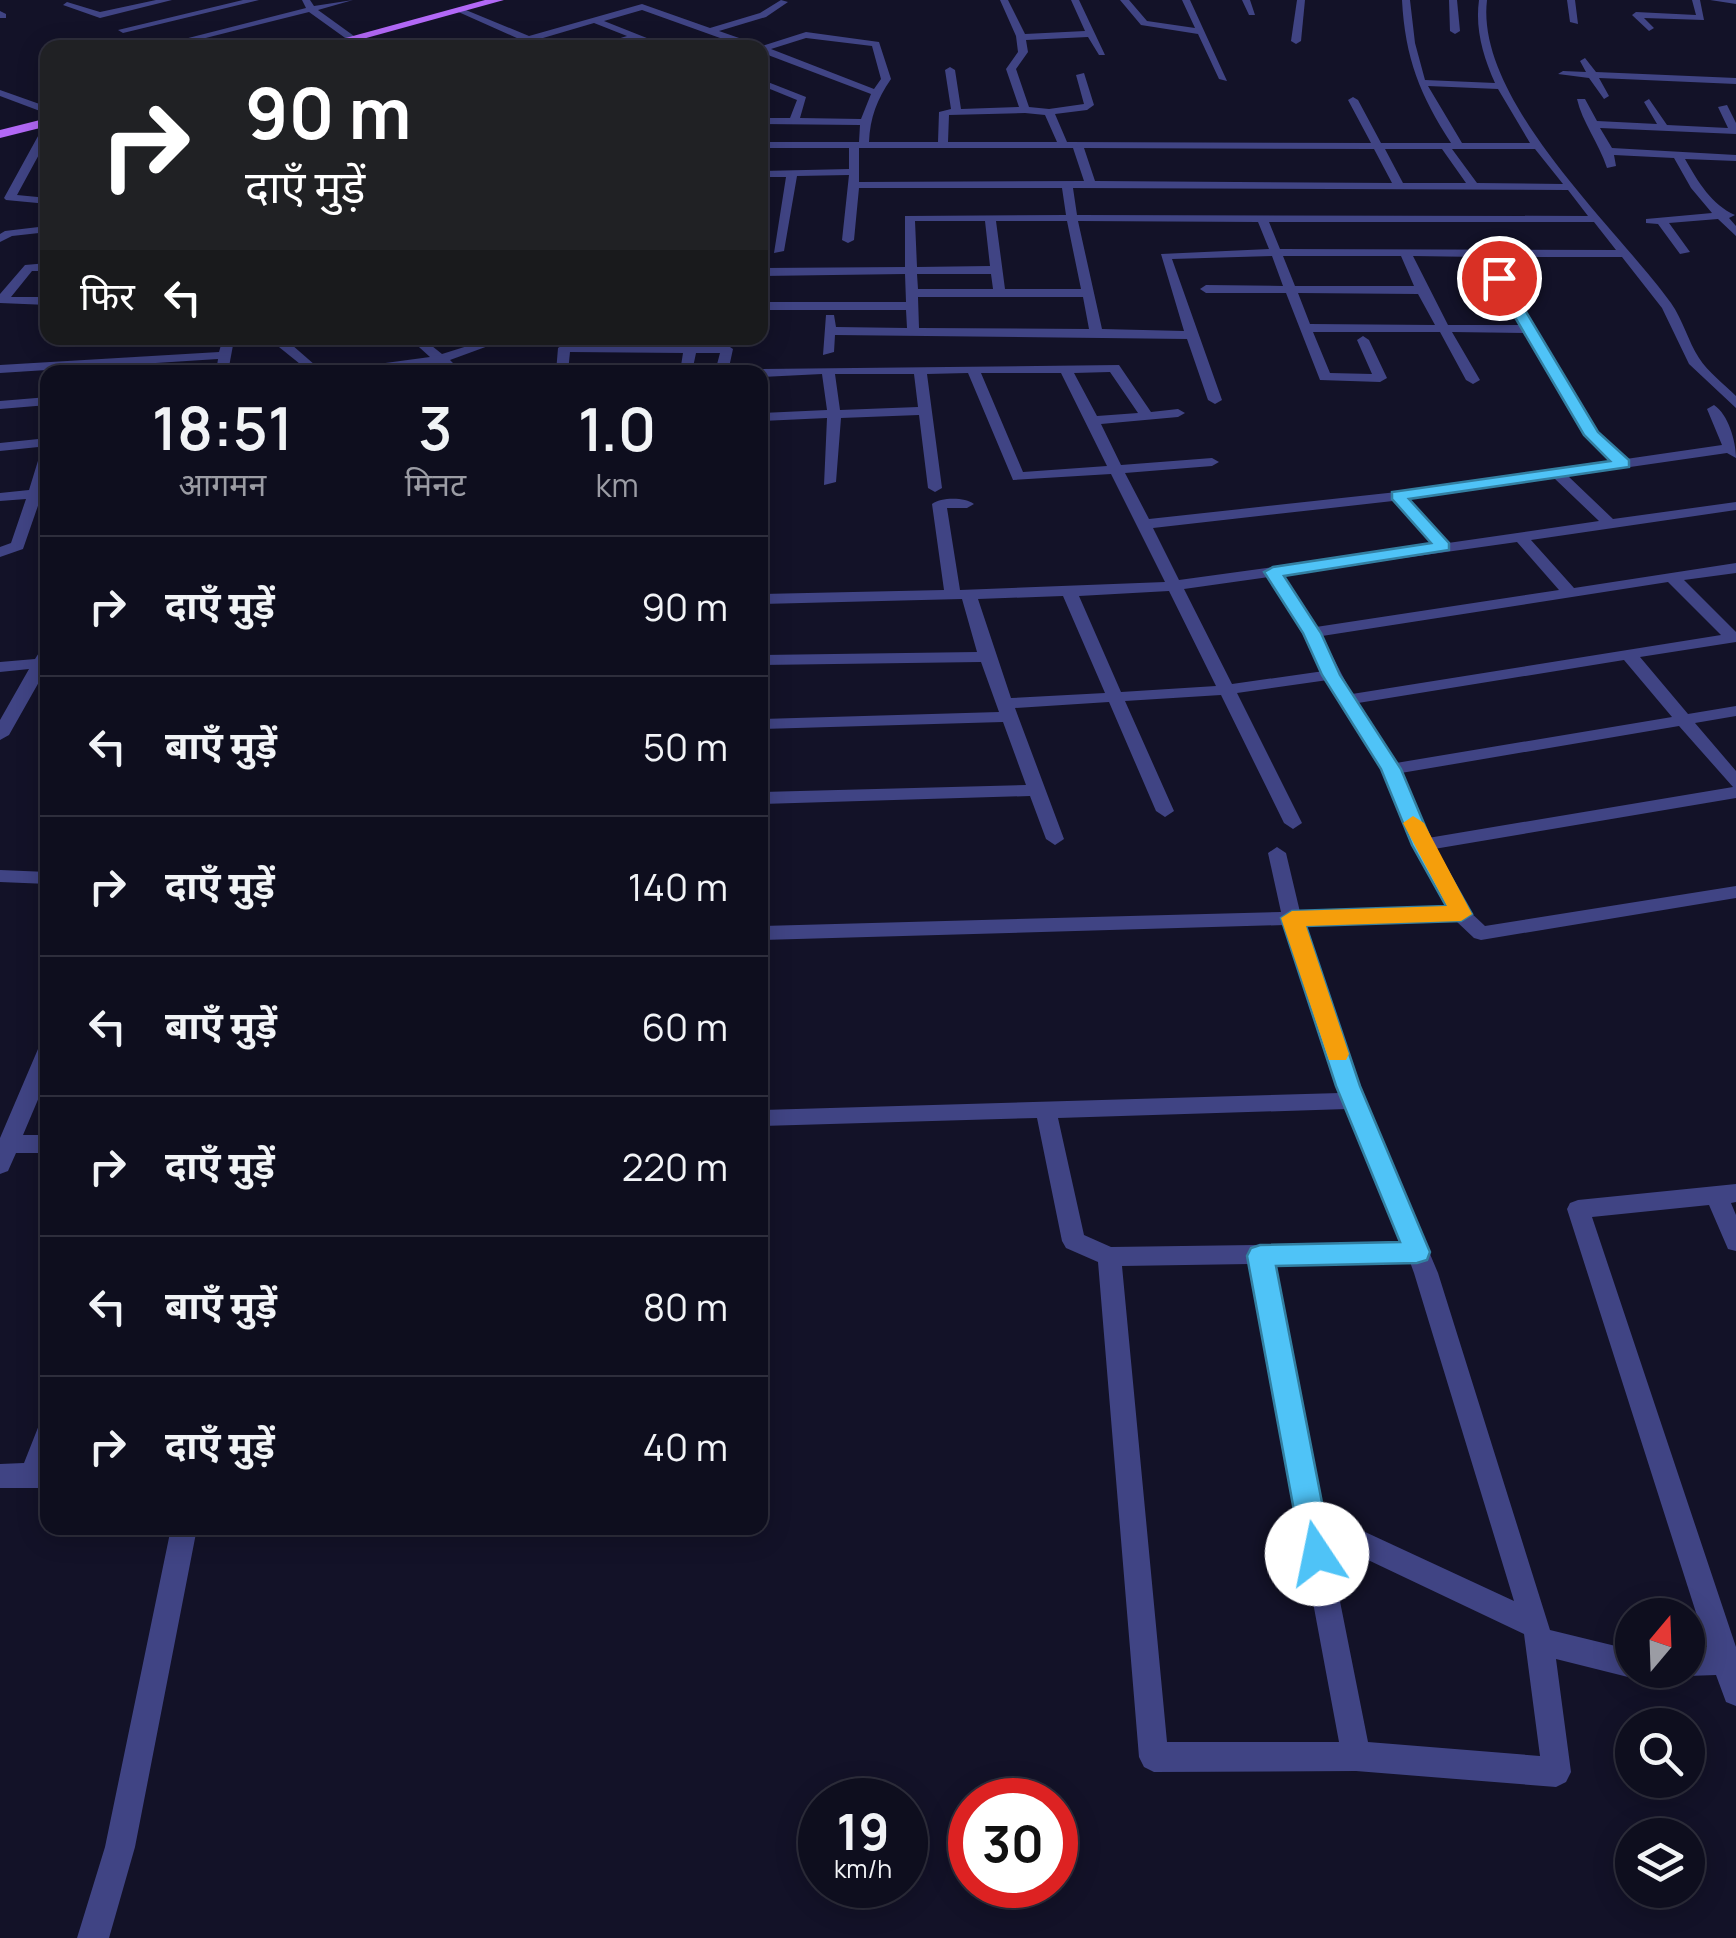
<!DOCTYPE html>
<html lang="hi">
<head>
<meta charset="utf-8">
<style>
  :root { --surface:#0e0e1e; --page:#171727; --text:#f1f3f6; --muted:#9b9ca4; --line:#2e2e3c }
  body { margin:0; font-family:Manrope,"Noto Sans Devanagari",sans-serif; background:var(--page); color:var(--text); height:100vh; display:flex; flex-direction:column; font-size:38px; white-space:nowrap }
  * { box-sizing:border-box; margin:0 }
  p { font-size:32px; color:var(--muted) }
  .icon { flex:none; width:55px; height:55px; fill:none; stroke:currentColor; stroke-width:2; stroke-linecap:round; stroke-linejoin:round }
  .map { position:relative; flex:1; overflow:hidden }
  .drawer { position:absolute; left:40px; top:365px; width:728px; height:1170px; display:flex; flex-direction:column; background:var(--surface); border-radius:20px; box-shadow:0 5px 25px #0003,0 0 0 2px var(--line) }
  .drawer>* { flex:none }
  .guide { position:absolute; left:40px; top:40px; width:728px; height:305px; border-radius:20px; box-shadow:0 5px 25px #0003,0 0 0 2px var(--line); background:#202124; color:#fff; overflow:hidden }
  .needle { width:65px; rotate:19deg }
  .buttons { position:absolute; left:1615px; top:1598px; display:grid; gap:20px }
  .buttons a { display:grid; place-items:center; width:90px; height:90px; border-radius:50%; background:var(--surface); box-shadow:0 5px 25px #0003,0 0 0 2px var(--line); font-size:50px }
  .speed { position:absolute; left:798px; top:1778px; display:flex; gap:20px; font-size:50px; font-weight:700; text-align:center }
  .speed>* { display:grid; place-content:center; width:130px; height:130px; border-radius:50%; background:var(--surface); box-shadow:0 5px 25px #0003,0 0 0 2px var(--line); line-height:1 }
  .speed small { font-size:25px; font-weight:400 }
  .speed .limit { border:15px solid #d22; background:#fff; color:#111 }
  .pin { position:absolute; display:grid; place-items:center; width:85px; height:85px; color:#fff; margin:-42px; border:5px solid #fff; border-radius:50%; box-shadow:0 2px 10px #0007 }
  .me { position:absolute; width:110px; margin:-55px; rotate:349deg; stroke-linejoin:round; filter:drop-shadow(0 0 8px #0008) }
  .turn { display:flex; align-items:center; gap:35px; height:210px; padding:0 40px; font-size:45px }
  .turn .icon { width:130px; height:130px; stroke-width:2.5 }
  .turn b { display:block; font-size:70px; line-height:85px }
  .then { display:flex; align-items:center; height:95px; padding:0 40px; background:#0003; gap:20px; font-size:38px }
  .eta { display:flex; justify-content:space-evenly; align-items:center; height:170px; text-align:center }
  .eta b { font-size:60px; font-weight:600; line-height:70px }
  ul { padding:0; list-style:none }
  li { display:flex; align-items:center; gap:30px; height:140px; padding:0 40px; border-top:2px solid var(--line) }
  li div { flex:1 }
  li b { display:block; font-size:38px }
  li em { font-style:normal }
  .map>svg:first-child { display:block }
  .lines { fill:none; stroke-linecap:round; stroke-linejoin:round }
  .minor { fill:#404484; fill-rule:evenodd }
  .major { fill:#b268f6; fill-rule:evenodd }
  .route { fill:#4fc3f7; stroke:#337fa1; stroke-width:2.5 }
  .slow { fill:#f59e0b }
</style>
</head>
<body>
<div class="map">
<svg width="1736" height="1938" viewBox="0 0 1736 1938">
  <rect width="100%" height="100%" fill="#131228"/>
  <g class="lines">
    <!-- minor -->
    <g class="minor">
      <path d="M 156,0 L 172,0 L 100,18 L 63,5 L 67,2 L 100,12 Z"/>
      <path d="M 243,0 L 259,0 L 123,33 L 118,30 Z"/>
      <path d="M 302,0 L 310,0 L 314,6 L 353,0 L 318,10 L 354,36 L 354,40 L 348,40 L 309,12 L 166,48 L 149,48 L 306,8 Z"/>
      <path d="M 781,0 L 788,2 L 766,17 L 719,31 L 762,46 L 806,32 L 879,42 L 891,79 C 877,99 870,118 869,142 L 938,142 L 939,112 L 951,109 L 945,70 L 950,67 L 955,70 L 961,109 L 1019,107 L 1006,69 L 1018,52 L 1016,36 L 1000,0 L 1008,0 L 1025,34 L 1085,31 L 1071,0 L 1079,0 L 1105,55 L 1099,55 L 1088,37 L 1026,40 L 1028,52 L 1016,69 L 1029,107 L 1049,109 L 1084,104 L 1076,75 L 1084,73 L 1094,105 L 1087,110 L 1055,114 L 1067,142 L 1371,143 L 1348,100 L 1353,97 L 1358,100 L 1381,143 L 1451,143 C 1420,95 1405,58 1402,0 L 1410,0 L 1415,43 L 1425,80 L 1495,83 C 1483,56 1475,29 1479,0 L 1487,0 C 1475,101 1617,228 1671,303 C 1683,320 1688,341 1699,358 C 1708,372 1724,384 1736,396 L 1736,408 L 1689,364 L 1662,308 L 1622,257 L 1492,257 L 1597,433 L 1626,459 L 1722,445 L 1707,409 L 1714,405 C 1728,414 1736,441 1736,458 L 1727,453 L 1568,476 L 1613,519 L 1736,502 L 1736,510 L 1531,540 L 1574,588 L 1736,563 L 1736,573 L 1684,580 L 1736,632 L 1736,642 L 1640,657 L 1688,714 L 1736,706 L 1736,716 L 1695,723 L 1736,771 L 1736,798 L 1434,849 L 1468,910 L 1485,926 L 1736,886 L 1736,898 L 1481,940 L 1474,938 L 1456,921 L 1304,925 L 1359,1086 L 1438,1273 L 1550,1630 L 1632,1650 L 1632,1670 L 1644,1670 L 1632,1678 L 1556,1659 L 1571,1772 L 1566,1782 L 1556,1787 L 1356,1771 L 1154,1772 L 1144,1767 L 1139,1757 L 1098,1262 L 1066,1248 L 1062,1241 L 1037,1118 L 760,1126 L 760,1110 L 1340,1093 L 1285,925 L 760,940 L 760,926 L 1281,912 L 1268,853 L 1277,847 L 1286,853 L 1300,912 L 1448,908 L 1413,845 L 1382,769 L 1328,680 L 1237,693 L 1302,823 L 1293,829 L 1284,823 L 1221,695 L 1125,701 L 1174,811 L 1165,817 L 1156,811 L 1109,702 L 1015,708 L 1064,839 L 1055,845 L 1046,839 L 1030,796 L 760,804 L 760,792 L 1026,785 L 1003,722 L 760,729 L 760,719 L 999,712 L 981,662 L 760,665 L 760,655 L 977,652 L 962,599 L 760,604 L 760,594 L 944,590 L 932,504 C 941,497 965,497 974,504 L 967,508 L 947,508 L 960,590 L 1165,582 L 1111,474 L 1013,480 L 968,373 L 927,374 L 942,488 L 935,492 L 928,488 L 919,415 L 841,418 L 836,482 L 824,485 L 827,418 L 760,421 L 760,413 L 827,410 L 822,374 L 760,377 L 760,372 L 754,372 L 760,369 L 1119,365 L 1151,412 L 1178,409 L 1185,413 L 1178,417 L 1101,424 L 1121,465 L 1212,458 L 1219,462 L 1212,466 L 1125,473 L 1149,519 L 1397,492 L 1611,461 L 1585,435 L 1525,333 L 1452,332 L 1480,380 L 1473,384 L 1466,380 L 1440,332 L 1313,332 L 1330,373 L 1372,374 L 1357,340 L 1363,336 L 1369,340 L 1387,378 L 1380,382 L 1320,380 L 1286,293 L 1206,293 L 1200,289 L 1206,285 L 1283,286 L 1272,256 L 1172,259 L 1222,400 L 1215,404 L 1208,400 L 1187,339 L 835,335 L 834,352 L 823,355 L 826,315 L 834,315 L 836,327 L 907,328 L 906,310 L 760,310 L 760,302 L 906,302 L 905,274 L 760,276 L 760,268 L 905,267 L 905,216 L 1066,215 L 1062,188 L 859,188 L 854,240 L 848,243 L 842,240 L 849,175 L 797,176 L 784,251 L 774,253 L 786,177 L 760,177 L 760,171 L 849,169 L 849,148 L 760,148 L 760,142 L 859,142 L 860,125 L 760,124 L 760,118 L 790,118 L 797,100 L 760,85 L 760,79 L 806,97 L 800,118 L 861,119 L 871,94 L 760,52 L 760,48 L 748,48 L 642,10 L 604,21 L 672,48 C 659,48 651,42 639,40 C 624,38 604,48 588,48 L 627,36 L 594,23 L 509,48 L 493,48 L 519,39 L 454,10 L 461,8 L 529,36 L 642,4 L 710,28 L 760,13 ZM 806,38 L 872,46 L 881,79 L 874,89 L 771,49 ZM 1428,86 L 1498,89 L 1530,143 L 1462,143 ZM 1025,113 L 1045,115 L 1057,142 L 948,142 L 949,115 ZM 859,148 L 1073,148 L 1084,181 L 859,182 ZM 1084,148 L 1374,149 L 1392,183 L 1095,181 ZM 1385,149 L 1442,149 L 1466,183 L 1403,183 ZM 1452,149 L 1535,149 L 1563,184 L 1477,183 ZM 1073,188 L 1568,190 L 1588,216 L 1077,215 ZM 915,221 L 985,221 L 990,266 L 917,267 ZM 996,221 L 1067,221 L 1081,289 L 1005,289 ZM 1078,221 L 1258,222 L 1269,249 L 1161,254 L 1184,331 L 1102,329 ZM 1269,222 L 1594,222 L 1616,250 L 1280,249 ZM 1283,256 L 1401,256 L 1414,286 L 1295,286 ZM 1413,256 L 1480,257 L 1520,325 L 1448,325 ZM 917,274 L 991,274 L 993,289 L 918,289 ZM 1298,293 L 1418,294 L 1435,325 L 1310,324 ZM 918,297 L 1083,297 L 1089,329 L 919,328 ZM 1110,372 L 1138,413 L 1097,416 L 1074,373 ZM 981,373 L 1061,373 L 1107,466 L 1023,472 ZM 835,374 L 914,374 L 918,407 L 840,410 ZM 1554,478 L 1599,521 L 1448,543 L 1408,499 ZM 1393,501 L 1433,545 L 1179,580 L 1153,528 ZM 1517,542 L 1559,590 L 1316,627 L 1283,575 ZM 1269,577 L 1324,671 L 1232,684 L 1184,589 ZM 1668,582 L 1721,635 L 1352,694 L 1322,636 ZM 1169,591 L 1216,686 L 1121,692 L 1079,596 ZM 1063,596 L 1105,693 L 1011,698 L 978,599 ZM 1624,660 L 1672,717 L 1396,763 L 1358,703 ZM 1679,726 L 1733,787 L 1428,838 L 1401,773 ZM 1347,1109 L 1402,1243 L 1111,1247 L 1084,1235 L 1058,1118 ZM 1410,1262 L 1414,1273 L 1514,1601 L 1322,1512 L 1273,1264 ZM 1250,1264 L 1339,1742 L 1167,1742 L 1122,1266 ZM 1328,1541 L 1524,1634 L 1540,1756 L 1368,1742 Z"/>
      <path d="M 1120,0 L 1129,0 L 1147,21 L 1195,28 L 1182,0 L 1190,0 L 1227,81 L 1219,79 L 1198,34 L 1141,25 Z"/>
      <path d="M 1242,0 L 1250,0 L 1255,15 L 1249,15 Z"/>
      <path d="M 1297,0 L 1305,0 L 1301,41 L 1296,44 L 1291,41 Z"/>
      <path d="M 1449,0 L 1457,0 L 1460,31 L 1455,34 L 1450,31 Z"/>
      <path d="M 1567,0 L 1575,0 L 1578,24 L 1570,22 Z"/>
      <path d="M 1692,0 L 1700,0 L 1704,20 L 1644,18 L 1654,28 L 1649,31 L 1632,15 L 1636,12 L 1696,15 Z"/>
      <path d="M 1710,0 L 1736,0 L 1736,4 Z"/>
      <path d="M 0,11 L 6,14 L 6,18 L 0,18 Z"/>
      <path d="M 1585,58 L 1596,72 L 1736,78 L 1736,84 L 1599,78 L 1609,96 L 1604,99 L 1589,78 L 1558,74 L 1563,71 L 1586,72 L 1580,61 Z"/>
      <path d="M 0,90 L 48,107 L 48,114 L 0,96 Z"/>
      <path d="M 1577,99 L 1585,99 L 1597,121 L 1657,124 L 1644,102 L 1649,99 L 1667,125 L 1728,128 L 1718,107 L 1727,105 L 1736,123 L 1736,134 L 1600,128 L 1612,148 L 1736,155 L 1736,161 L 1685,159 C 1698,182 1712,205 1735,215 L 1729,218 L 1736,226 L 1736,236 L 1718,219 L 1669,223 L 1690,252 L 1680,254 L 1658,224 L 1646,223 L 1646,219 L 1712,213 L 1691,188 L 1674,158 L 1614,155 L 1616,166 L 1607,168 C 1599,143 1582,122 1577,99 Z"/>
      <path d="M 48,124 L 48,138 L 17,195 L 48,198 L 48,204 L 6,200 L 4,198 L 43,127 Z"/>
      <path d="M 47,226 L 48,232 L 12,236 L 0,242 L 0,234 L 5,231 Z"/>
      <path d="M 48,263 L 48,271 L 32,271 L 11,297 L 48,297 L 48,305 L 0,303 L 0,294 L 25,265 Z"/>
      <path d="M 223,338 L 234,340 L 228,372 L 216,372 L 218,359 L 0,373 L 0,365 L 219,352 Z"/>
      <path d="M 274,338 L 284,338 L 323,372 L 310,372 L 274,343 Z"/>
      <path d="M 409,338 L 422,338 L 442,354 L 493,338 L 510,338 L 450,360 L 462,372 L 449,372 L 438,363 L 372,372 L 341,372 L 348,368 L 430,357 Z"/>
      <path d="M 564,344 L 727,345 L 733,349 L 728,372 L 715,372 L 720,353 L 696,353 L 692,372 L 680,372 L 683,353 L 570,352 L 568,372 L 556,372 L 558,348 Z"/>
      <path d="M 48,397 L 48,405 L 0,409 L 0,401 Z"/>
      <path d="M 48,438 L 48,446 L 0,451 L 0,443 Z"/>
      <path d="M 48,447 L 48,475 L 44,488 L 48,488 L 48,496 L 41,497 L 23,549 L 0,557 L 0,547 L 11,543 L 26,499 L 0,501 L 0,493 L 29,490 L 41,451 Z"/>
      <path d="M 48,646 L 48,666 L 9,735 L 0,740 L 0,720 L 29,669 L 0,672 L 0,662 L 35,659 L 42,648 Z"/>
      <path d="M 0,870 L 48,872 L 48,884 L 0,882 Z"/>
      <path d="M 48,1041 L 48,1076 L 23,1135 L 48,1135 L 48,1153 L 16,1153 L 8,1171 L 0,1174 L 0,1138 L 38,1049 Z"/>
      <path d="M 1736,1184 L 1736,1202 L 1731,1203 L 1736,1215 L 1736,1251 L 1728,1249 L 1709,1205 L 1592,1217 L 1736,1647 L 1736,1706 L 1726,1702 L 1716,1675 L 1688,1676 L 1677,1670 L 1688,1670 L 1688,1648 L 1707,1647 L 1567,1209 L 1570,1203 L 1578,1200 Z"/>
      <path d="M 48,1422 L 48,1488 L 0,1488 L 0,1464 L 24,1463 L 39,1425 Z"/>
      <path d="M 171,1528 L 197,1528 L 135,1847 L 109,1938 L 77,1938 L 105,1847 Z"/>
    </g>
    <!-- major -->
    <g class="major">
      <path d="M 485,0 L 504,0 L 330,48 L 309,48 Z"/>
      <path d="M 48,118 L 48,126 L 0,138 L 0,130 Z"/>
    </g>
  </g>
  <!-- route -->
  <path class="route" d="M 1494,275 L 1504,275 L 1598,432 L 1629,460 L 1629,467 L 1409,499 L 1449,543 L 1449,550 L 1284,576 L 1321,633 L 1340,675 L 1401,769 L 1433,845 L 1472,914 L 1461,921 L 1306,926 L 1360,1086 L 1430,1252 L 1427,1260 L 1417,1263 L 1276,1266 L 1332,1554 L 1328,1564 L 1317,1568 L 1306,1564 L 1302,1554 L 1247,1256 L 1251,1248 L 1260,1245 L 1400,1242 L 1336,1086 L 1281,918 L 1292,911 L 1446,906 L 1412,845 L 1381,769 L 1322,675 L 1303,633 L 1264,572 L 1273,567 L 1431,543 L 1392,499 L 1392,492 L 1610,461 L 1584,435 L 1492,278 Z"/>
  <!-- slow -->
  <path class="slow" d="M 1413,816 L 1424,823 L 1472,914 L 1461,921 L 1306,926 L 1349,1054 L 1346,1060 L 1329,1060 L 1281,918 L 1292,911 L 1447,906 L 1403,823 Z"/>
</svg>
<div class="buttons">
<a><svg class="needle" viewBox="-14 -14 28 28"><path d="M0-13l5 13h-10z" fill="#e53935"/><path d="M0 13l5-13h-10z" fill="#9b9ca4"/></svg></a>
<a><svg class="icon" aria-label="search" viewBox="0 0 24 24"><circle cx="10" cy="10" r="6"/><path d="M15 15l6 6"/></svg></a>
<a><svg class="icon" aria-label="layers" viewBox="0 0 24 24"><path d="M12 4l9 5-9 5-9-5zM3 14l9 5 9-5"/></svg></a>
</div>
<div class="speed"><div>19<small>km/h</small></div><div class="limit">30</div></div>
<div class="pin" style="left:1499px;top:278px;background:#d93025"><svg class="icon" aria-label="arrive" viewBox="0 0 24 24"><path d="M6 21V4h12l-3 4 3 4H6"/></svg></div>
<svg class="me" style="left:1317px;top:1554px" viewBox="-20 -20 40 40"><circle r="19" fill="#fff"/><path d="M0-13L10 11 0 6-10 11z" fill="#4fc3f7"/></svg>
<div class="guide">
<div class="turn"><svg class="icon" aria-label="right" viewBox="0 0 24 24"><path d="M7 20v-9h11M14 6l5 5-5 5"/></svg><div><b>90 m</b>दाएँ मुड़ें</div></div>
<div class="then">फिर<svg class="icon" aria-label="left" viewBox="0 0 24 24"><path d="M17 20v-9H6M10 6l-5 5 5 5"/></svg></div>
</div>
<section class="drawer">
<div class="eta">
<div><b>18:51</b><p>आगमन</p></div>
<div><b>3</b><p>मिनट</p></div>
<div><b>1.0</b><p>km</p></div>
</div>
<ul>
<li><svg class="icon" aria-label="right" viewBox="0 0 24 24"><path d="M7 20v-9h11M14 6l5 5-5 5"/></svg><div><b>दाएँ मुड़ें</b></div><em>90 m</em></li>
<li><svg class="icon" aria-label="left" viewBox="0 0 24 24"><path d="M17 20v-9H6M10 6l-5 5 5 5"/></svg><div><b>बाएँ मुड़ें</b></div><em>50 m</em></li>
<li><svg class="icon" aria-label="right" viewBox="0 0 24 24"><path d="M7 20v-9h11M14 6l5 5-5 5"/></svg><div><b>दाएँ मुड़ें</b></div><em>140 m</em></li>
<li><svg class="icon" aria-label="left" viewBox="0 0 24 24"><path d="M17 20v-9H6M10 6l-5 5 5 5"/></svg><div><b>बाएँ मुड़ें</b></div><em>60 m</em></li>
<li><svg class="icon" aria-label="right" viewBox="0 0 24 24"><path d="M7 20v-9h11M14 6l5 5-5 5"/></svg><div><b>दाएँ मुड़ें</b></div><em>220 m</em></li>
<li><svg class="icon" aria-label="left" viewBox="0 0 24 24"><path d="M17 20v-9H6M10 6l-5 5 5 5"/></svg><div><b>बाएँ मुड़ें</b></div><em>80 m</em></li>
<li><svg class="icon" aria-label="right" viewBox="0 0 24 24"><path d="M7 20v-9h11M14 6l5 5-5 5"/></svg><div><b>दाएँ मुड़ें</b></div><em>40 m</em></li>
</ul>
</section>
</div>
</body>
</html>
